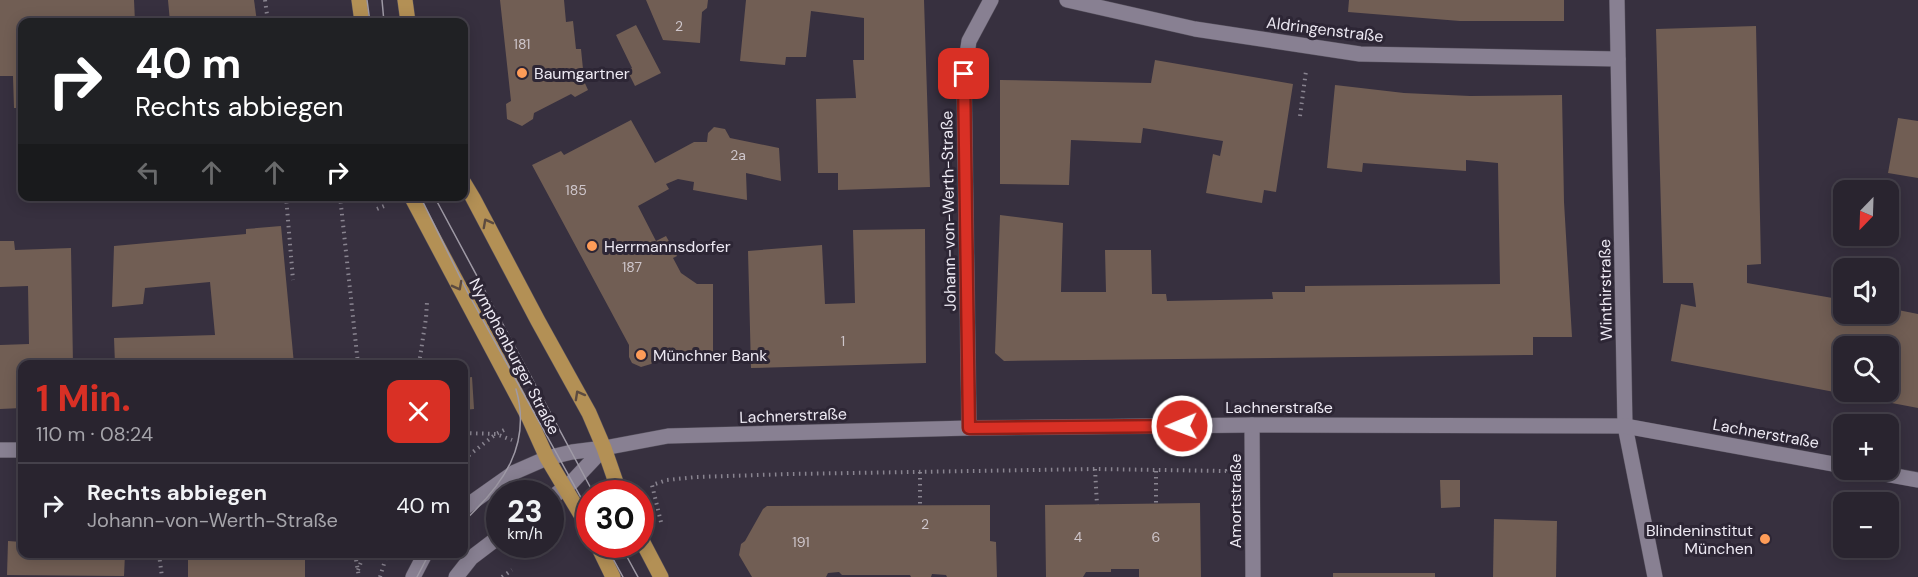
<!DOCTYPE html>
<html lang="de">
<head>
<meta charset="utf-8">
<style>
  :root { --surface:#29242f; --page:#312c37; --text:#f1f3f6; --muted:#a5a4aa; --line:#45414b; --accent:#d93025 }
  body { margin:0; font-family:"DM Sans",sans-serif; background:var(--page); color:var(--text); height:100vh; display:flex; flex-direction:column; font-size:22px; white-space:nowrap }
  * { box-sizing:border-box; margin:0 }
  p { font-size:20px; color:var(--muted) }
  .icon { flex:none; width:33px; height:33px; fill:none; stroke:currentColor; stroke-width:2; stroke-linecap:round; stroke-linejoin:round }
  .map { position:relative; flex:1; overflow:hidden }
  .drawer { position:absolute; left:18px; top:360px; width:450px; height:198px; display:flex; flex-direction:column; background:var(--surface); border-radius:12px; box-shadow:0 3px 15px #0003,0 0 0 2px var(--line) }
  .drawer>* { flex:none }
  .top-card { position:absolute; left:18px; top:18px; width:450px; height:183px; border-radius:12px; box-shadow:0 3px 15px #0003,0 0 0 2px var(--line); background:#202124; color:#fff; overflow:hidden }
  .needle { width:39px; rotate:203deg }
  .tools { position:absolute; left:1833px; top:180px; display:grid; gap:12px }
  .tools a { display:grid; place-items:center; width:66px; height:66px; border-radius:12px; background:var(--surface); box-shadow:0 3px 15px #0003,0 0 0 2px var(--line); font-size:30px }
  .speed { position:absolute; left:486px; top:480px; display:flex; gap:12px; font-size:30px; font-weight:700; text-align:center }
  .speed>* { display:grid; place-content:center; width:78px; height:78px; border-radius:50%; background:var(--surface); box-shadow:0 3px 15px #0003,0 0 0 2px var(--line); line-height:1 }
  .speed small { font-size:15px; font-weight:400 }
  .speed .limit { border:9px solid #d22; background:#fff; color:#111 }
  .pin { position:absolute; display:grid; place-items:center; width:51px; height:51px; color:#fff; margin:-26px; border-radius:12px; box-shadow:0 3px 9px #0006 }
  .me { position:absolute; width:66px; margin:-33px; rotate:269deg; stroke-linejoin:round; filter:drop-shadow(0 0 4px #0008) }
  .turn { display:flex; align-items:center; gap:21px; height:126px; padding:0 18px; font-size:27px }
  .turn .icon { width:78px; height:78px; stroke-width:2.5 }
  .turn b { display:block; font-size:42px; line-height:51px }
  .lanes { display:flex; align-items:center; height:57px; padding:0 18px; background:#0003; justify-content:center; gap:30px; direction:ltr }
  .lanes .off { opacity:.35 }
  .round { display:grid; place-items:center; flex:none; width:63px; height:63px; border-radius:12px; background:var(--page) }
  .headline { display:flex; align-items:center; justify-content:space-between; height:102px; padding:0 18px }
  h1 { font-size:36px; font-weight:700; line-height:45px; color:var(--accent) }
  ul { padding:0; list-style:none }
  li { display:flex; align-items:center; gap:18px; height:84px; padding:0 18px; border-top:2px solid var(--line) }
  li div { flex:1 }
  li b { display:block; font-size:22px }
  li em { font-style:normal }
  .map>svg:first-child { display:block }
  .building { fill:#715e54; fill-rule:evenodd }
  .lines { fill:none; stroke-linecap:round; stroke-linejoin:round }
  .minor-casing { stroke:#544e5b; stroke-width:16 }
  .major-casing { stroke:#544e5b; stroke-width:16 }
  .path { stroke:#898490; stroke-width:4; stroke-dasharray:1.5 4.5; stroke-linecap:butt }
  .minor { stroke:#888092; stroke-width:15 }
  .major { stroke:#b39055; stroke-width:15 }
  .tram { stroke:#9f9aa6; stroke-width:1.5 }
  .oneway { stroke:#5c4b40 }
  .route-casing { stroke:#8d1f18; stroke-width:15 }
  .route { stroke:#d93025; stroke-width:10 }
  .poi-dot { fill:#fe9c58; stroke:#2d2635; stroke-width:2 }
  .labels { text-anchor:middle; stroke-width:6; stroke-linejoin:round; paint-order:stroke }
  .number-label { font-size:14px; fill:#cec6cb }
  .street-label { font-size:16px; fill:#ede9f3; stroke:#2d2635 }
  .poi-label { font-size:16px; fill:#ede9f3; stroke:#2d2635; text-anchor:start }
</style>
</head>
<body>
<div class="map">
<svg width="1918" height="577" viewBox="0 0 1918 577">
  <rect width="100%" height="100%" fill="#37303f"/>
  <!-- building -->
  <g class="building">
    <path d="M 0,0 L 134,0 L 135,22 L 22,22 L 22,108 L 14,108 L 13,76 L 0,76 Z"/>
    <path d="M 168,0 L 254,0 L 257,22 L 170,22 Z"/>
    <path d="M 500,0 L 564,0 L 566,22 L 573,21 L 576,49 L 581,49 L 583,69 L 579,70 L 588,90 L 575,97 L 571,94 L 534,113 L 533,119 L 522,126 L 507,119 L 506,104 L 511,101 Z"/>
    <path d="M 646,0 L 708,0 L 707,8 L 702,12 L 700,43 L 663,40 Z"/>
    <path d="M 746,0 L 924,0 L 930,187 L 838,190 L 838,173 L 818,173 L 816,99 L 856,98 L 853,60 L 864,60 L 864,18 L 811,11 L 806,57 L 786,57 L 785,65 L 740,61 Z"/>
    <path d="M 1349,0 L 1564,0 L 1564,21 L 1460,21 L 1348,12 Z"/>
    <path d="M 636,25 L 661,73 L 635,86 L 627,70 L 632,68 L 616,35 Z"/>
    <path d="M 1756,26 L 1761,264 L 1747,265 L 1747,283 L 1844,300 L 1844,314 L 1888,314 L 1888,308 L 1918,314 L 1918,408 L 1671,361 L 1681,304 L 1696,307 L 1693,283 L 1663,283 L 1656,29 ZM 1844,346 L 1888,346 L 1888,392 L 1844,392 Z"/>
    <path d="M 1155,60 L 1293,84 L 1276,192 L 1264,190 L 1262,203 L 1206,193 L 1213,154 L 1220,156 L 1223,141 L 1143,128 L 1141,143 L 1071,140 L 1069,185 L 1000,184 L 1000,80 L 1151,83 Z"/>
    <path d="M 1335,85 L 1404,93 L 1470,96 L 1562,95 L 1564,202 L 1572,337 L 1533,337 L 1533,355 L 1004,361 L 995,353 L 1000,215 L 1063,223 L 1061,292 L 1106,292 L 1105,250 L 1151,250 L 1152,294 L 1166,294 L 1167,301 L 1273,299 L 1272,292 L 1305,292 L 1305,286 L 1500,284 L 1498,163 L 1466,160 L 1466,171 L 1363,163 L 1362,172 L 1327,168 Z"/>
    <path d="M 1898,118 L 1918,121 L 1918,178 L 1888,173 Z"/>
    <path d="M 631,120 L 655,163 L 694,142 L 707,142 L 708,133 L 714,127 L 725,129 L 730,138 L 779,148 L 781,181 L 746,173 L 747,200 L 693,190 L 694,182 L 678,179 L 666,184 L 669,189 L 638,206 L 656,241 L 666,236 L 677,256 L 673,258 L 681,273 L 697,284 L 713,284 L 713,360 L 654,361 L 651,364 L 641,367 L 632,363 L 629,357 L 629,345 L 532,165 L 561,151 L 564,155 Z"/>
    <path d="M 281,226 L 294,364 L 115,364 L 114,338 L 215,335 L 210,282 L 145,288 L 143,304 L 112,307 L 114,246 L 246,234 L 246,229 Z"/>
    <path d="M 925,229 L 926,363 L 751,368 L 748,251 L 822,245 L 825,304 L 855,303 L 853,230 Z"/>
    <path d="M 0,241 L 14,241 L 15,250 L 71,248 L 73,364 L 22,364 L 22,408 L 0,409 L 0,345 L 29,344 L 28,286 L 0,287 Z"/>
    <path d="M 472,377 L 474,409 L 464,410 L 464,378 Z"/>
    <path d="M 1440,480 L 1460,480 L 1460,507 L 1441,508 Z"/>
    <path d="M 1200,503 L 1201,577 L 1139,577 L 1139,569 L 1111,569 L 1111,572 L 1086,572 L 1083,577 L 1046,577 L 1045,505 Z"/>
    <path d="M 990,505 L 990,541 L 996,542 L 997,577 L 947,577 L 946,575 L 932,574 L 931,577 L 911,577 L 910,575 L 842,575 L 839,572 L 828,573 L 826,577 L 752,577 L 739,555 L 741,544 L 745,541 L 763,509 L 767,506 Z"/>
    <path d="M 1494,519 L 1557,521 L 1556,577 L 1493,577 Z"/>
    <path d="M 8,541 L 22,542 L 22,554 L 125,554 L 124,576 L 7,575 Z"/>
    <rect x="188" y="554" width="117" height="23"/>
    <rect x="1333" y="573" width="102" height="4"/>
  </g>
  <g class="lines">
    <defs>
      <g id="minor">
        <path d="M 1067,0 L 1195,29 L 1360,54 L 1618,59"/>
        <path d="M 1617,0 L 1625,426 L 1655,577"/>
        <path d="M 1252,425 L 1253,577"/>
        <path d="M 969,428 L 964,74 L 969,41 L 991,0"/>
        <path d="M 0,450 L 22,450"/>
        <path d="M 1863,470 L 1918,480"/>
        <path d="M 550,499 L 572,482 L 604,448"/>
        <path d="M 464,508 L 515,472 L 547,458 L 572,452 L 604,448 L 668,436 L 969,428 L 1252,425 L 1625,426 L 1844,466"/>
        <path d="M 413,577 L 425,554"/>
        <path d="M 456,577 L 471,558 L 500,536"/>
      </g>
      <g id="major">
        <path d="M 359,0 L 362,22"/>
        <path d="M 405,0 L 408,22"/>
        <path d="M 464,183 L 473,198 L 538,321 L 589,413 L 604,448 L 620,494"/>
        <path d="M 411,196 L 529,418 L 547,458 L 590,530"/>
        <path d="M 640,537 L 661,577"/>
        <path d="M 597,544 L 613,577"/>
      </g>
    </defs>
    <!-- minor casing -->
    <use href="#minor" class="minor-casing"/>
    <!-- major casing -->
    <use href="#major" class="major-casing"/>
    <!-- path -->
    <g class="path">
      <path d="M 265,0 L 268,22"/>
      <path d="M 1300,116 L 1306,71"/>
      <path d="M 286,196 L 293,280"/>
      <path d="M 340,196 L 358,364"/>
      <path d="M 372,196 L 372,197"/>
      <path d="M 377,209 L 384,206"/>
      <path d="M 419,364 L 426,318 L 427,302"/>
      <path d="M 464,433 L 496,434 L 512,440"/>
      <path d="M 464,459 L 496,434 L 508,428"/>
      <path d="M 1095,469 L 1097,505"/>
      <path d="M 1156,471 L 1156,504"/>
      <path d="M 920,472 L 920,506"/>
      <path d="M 661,522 L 652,485 L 667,480 L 696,477 L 790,474 L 1095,469 L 1226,471 L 1226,474"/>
      <path d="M 159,554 L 162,577"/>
      <path d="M 355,554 L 359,577"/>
      <path d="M 358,570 L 364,554"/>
      <path d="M 380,577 L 387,554"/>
      <path d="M 502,577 L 512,570"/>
    </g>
    <!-- minor -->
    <use href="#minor" class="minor"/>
    <!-- major -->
    <use href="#major" class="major"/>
    <!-- tram -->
    <g class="tram">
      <path d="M 367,0 L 370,22"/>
      <path d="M 382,0 L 384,22"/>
      <path d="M 420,196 L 468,293 L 590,514"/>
      <path d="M 434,196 L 594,494"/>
      <path d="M 464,521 C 503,485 532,445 516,389"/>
      <path d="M 605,544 L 623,577"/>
      <path d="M 620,544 L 638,577"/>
      <path d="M 417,577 L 429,554"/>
    </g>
  </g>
  <!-- one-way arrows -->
  <defs><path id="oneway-chevron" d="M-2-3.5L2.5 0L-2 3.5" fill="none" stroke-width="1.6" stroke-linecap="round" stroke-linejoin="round" transform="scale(1.5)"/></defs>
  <g class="oneway">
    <use href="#oneway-chevron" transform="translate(487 223) rotate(-118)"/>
    <use href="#oneway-chevron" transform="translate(458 286) rotate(62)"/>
    <use href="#oneway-chevron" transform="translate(579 395) rotate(-119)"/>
  </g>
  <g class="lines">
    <defs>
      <path id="route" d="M 964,74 L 969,428 L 1182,426"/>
    </defs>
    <!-- route casing -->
    <use href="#route" class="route-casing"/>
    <!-- route -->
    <use href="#route" class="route"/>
  </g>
  <!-- markers -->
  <g class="poi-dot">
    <circle cx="522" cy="73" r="6"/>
    <circle cx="592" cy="246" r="6"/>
    <circle cx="641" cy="355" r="6"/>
    <circle cx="1765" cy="539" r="6"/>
  </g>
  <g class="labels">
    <!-- number labels -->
    <g class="number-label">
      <text x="679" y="31">2</text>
      <text x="522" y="49">181</text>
      <text x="738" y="160">2a</text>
      <text x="576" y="195">185</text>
      <text x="632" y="272">187</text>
      <text x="843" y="346">1</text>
      <text x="925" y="529">2</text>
      <text x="1078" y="542">4</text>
      <text x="1156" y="542">6</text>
      <text x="801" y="547">191</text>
    </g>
    <!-- street labels -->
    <g class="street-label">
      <text transform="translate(1325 29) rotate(7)" y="6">Aldringenstraße</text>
      <text transform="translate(948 211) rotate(-91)" y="6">Johann-von-Werth-Straße</text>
      <text transform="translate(1605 290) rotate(-91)" y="6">Winthirstraße</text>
      <text transform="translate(515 356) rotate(62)" y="6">Nymphenburger Straße</text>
      <text x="1279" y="413">Lachnerstraße</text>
      <text transform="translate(793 415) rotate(-2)" y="6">Lachnerstraße</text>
      <text transform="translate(1766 433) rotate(10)" y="6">Lachnerstraße</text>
      <text transform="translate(1235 501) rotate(-90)" y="6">Amortstraße</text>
    </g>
    <!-- poi labels -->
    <g class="poi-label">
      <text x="534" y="79">Baumgartner</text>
      <text x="604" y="252">Herrmannsdorfer</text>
      <text x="653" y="361">Münchner Bank</text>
      <text x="1753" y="536" text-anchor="end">Blindeninstitut<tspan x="1753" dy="18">München</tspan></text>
    </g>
  </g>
</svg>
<div class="tools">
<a><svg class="needle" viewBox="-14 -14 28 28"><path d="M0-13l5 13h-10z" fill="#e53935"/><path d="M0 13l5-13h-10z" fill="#a5a4aa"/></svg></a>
<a><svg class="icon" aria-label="sound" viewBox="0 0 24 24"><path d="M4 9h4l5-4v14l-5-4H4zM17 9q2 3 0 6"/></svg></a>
<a><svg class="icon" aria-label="search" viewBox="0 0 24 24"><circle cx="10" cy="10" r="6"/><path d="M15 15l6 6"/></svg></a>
<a>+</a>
<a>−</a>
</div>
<div class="speed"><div>23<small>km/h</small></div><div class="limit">30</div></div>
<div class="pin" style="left:964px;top:74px;background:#d93025"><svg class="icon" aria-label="arrive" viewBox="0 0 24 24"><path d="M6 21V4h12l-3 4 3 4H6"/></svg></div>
<svg class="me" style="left:1182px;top:426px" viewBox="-20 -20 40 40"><circle r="17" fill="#d93025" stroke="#fff" stroke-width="3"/><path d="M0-11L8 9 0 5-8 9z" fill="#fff"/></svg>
<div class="top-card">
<div class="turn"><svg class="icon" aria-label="right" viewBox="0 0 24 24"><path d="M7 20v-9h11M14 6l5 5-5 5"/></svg><div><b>40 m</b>Rechts abbiegen</div></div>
<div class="lanes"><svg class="icon off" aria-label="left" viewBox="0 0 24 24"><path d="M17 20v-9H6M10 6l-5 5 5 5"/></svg><svg class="icon off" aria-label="ahead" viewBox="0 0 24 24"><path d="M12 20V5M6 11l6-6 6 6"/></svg><svg class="icon off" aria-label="ahead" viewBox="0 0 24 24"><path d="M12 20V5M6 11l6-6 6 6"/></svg><svg class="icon" aria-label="right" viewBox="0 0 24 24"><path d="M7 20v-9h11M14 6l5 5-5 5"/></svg></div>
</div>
<section class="drawer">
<div class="headline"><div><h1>1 Min.</h1><p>110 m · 08:24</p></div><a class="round" style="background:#d93025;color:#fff"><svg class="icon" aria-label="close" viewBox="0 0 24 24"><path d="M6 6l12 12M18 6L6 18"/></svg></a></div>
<ul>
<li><svg class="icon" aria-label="right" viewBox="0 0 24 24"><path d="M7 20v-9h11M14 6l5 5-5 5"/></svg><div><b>Rechts abbiegen</b><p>Johann-von-Werth-Straße</p></div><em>40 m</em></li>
</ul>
</section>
</div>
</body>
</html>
